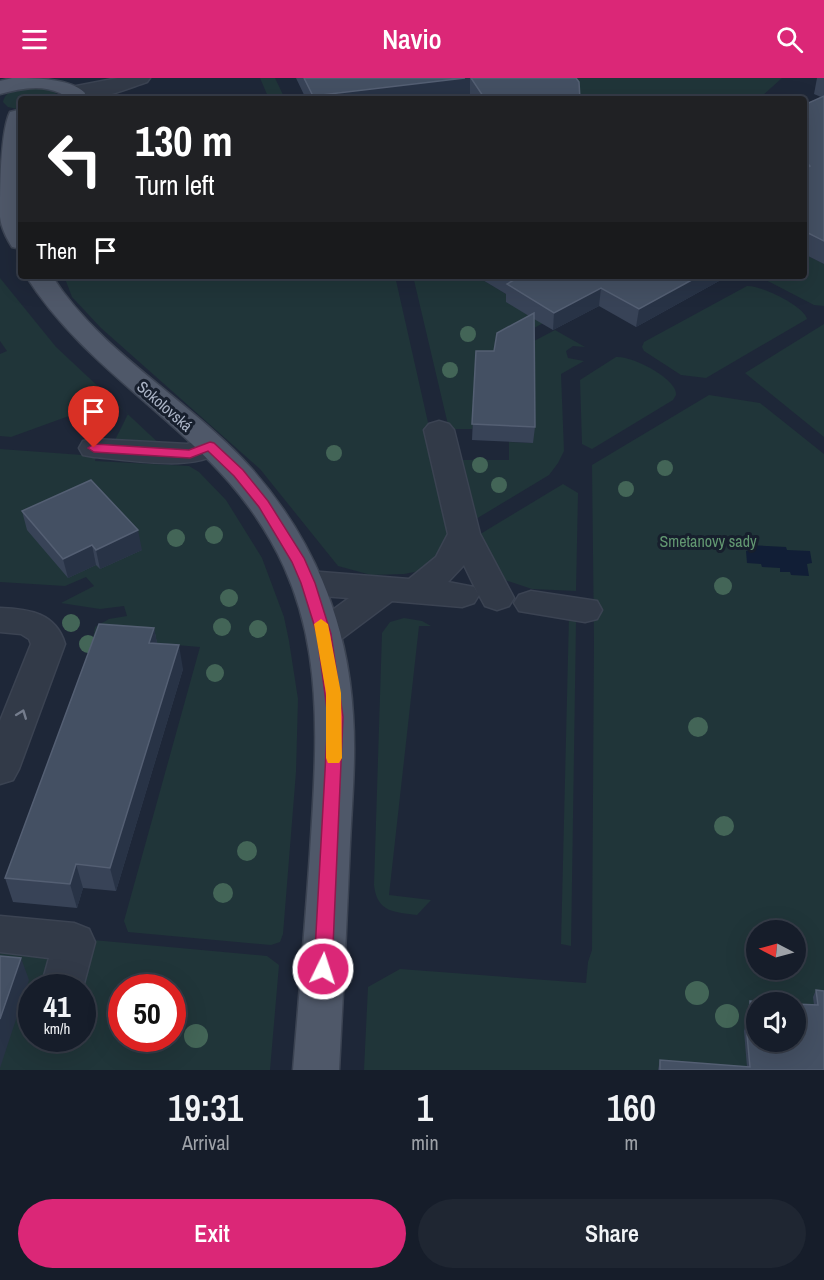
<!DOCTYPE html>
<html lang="en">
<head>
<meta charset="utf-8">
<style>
  :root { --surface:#161d2a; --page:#1f2632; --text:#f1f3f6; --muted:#9ea2a8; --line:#353b47; --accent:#db2777 }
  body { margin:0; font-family:"Archivo Narrow",sans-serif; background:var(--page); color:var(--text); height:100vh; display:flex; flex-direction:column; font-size:22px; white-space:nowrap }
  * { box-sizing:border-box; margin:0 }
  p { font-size:20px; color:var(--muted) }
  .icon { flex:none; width:33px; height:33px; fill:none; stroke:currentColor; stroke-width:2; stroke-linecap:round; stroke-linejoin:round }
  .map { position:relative; height:992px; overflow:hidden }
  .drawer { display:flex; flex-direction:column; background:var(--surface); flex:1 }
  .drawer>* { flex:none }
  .hud { position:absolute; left:18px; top:18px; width:789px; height:183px; border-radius:6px; box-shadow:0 6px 24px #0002,0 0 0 2px var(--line); background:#202124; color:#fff; overflow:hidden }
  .needle { width:39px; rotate:276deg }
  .controls { position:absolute; left:746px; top:842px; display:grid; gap:12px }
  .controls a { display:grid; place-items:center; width:60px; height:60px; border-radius:50%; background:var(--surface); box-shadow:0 6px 24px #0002,0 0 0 2px var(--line); font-size:30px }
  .speed { position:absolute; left:18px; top:896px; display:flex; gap:12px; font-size:30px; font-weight:700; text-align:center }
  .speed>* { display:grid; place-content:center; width:78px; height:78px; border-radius:50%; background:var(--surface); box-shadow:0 6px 24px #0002,0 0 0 2px var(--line); line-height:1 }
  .speed small { font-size:15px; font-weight:400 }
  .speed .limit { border:9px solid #d22; background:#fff; color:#111 }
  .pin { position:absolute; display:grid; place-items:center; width:51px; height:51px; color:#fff; margin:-62px -26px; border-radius:50% 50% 50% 0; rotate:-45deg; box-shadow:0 0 6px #0007 }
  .pin .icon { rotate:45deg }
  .me { position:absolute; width:66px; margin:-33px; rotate:4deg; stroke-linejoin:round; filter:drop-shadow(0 0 4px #0008) }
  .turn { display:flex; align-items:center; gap:21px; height:126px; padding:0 18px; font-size:27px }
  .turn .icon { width:78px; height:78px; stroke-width:2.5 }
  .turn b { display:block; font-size:42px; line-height:51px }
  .then { display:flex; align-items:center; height:57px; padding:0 18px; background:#0003; gap:12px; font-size:22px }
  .eta { display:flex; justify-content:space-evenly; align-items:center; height:102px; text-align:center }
  .eta b { font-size:36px; font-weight:600; line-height:42px }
  .primary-button { display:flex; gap:12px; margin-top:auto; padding:12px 18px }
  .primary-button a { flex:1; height:69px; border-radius:36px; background:var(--accent); color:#fff; font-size:24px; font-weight:600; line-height:69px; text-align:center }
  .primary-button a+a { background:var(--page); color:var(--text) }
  header { display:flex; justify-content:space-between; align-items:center; height:78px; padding:0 18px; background:var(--accent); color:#fff; font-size:27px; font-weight:600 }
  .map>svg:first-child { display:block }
  .green { fill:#203539; fill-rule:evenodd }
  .water { fill:#111e36 }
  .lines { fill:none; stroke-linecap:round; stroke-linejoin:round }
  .minor-casing { stroke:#3b4352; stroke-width:3 }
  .major-casing { stroke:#3b4352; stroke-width:3 }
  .minor { fill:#323a48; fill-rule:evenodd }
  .major { fill:#4f5869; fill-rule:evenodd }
  .tree { fill:#436557 }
  .wall { fill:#384357 }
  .shaded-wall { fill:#283346 }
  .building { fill:#445063; stroke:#545f73; stroke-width:1.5 }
  .oneway { stroke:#757d8d }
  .route { fill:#db2777; stroke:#8e194d; stroke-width:1.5 }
  .slow { fill:#f59e0b }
  .labels { text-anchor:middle; stroke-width:6; stroke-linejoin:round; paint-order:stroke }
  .street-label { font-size:16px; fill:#abb4c6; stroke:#171f2d }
  .park-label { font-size:16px; fill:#629771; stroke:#171f2d }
</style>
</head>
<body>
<header><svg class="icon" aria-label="menu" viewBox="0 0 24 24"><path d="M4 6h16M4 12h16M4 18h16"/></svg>Navio<svg class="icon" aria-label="search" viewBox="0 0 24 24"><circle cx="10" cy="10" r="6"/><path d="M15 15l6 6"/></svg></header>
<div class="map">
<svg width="824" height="992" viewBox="0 0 824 992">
  <rect width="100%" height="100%" fill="#1e2738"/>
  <!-- green -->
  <g class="green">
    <path d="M 260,0 L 275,0 L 285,21 L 269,21 Z"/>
    <path d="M 296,0 L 782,0 L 761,19 L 765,21 L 308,21 Z"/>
    <path d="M 34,8 L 54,12 L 57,17 L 56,21 L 21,21 L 21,32 L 8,29 L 3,24 C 6,10 22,10 34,8 Z"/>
    <path d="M 804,176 L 824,186 L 824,228 L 814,227 L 758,198 L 804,198 Z"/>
    <path d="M 64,198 L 395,198 L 452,451 L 446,476 L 420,493 L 404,496 L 371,497 L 338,488 L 260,391 L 101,250 L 72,219 Z"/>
    <path d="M 413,198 L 476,198 L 513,220 L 554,239 L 496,271 L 472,351 L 449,351 Z"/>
    <path d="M 0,200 L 56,269 L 165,371 L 113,366 L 128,336 L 113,322 L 11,359 L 0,358 L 0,276 L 7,273 L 0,263 Z"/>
    <path d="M 747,208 C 761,207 804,228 807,241 L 706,300 L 681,297 L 644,273 L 642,269 L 644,264 Z"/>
    <path d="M 824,246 L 824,359 L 745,295 Z"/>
    <path d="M 555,252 L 585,269 L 573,268 L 566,273 L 568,280 L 584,283 L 561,296 L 564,373 L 558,385 L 549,397 L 471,444 L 455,382 L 509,382 L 509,364 L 533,365 L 515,273 Z"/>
    <path d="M 616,279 C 631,277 678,301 676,317 L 673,322 L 592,371 L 582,366 L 580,302 Z"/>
    <path d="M 709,317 L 760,325 L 824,376 L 824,992 L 364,992 L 368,909 L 400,891 L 586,905 L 588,884 L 592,872 L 594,562 L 592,387 ZM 756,852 L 795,852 L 795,891 L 756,891 ZM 756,924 L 795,924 L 795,963 L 756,963 Z"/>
    <path d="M 0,371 L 96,378 L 95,383 L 189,388 L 199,394 L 226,422 L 262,480 L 284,539 L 289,563 L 298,621 L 296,694 L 283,856 L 280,864 L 271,867 L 128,854 L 124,843 L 200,569 L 93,560 L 95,549 L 109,541 L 127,538 L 124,528 L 100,531 L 61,525 L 94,508 L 86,499 L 65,508 L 0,504 Z"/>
    <path d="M 563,406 L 578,415 L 576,513 L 532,511 L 505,502 L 493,494 L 477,458 Z"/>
    <path d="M 569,538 L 575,540 L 576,544 L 571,868 L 561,866 Z"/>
    <path d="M 404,540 L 422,543 L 431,548 L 419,548 L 389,817 L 431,822 L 417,837 C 395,834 377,835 374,807 L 382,555 L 390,544 Z"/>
    <path d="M 93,862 L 267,878 L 279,887 L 270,992 L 0,992 L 0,873 ZM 32,909 L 82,909 L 82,960 L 32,960 ZM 122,909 L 172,909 L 172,960 L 122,960 Z"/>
  </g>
  <!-- water -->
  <path class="water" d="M 749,467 L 786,469 L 787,472 L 810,473 L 812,485 L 807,486 L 809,498 L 791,497 L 790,494 L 780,494 L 780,490 L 762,489 L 761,486 L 747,485 L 746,473 L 749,472 Z"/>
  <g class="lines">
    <defs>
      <g id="minor">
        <path d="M 118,0 L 150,0 L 147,4 C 123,12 92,26 66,20 L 63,15 L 66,10 Z"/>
        <path d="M 439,343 L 449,346 L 454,352 L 480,456 L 514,520 L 509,528 L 497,532 L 485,528 L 479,517 L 474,525 L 462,529 L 392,523 L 336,565 L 324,569 L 312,565 L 307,556 L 312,547 L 349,520 L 308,517 L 296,513 L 291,505 L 296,497 L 308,493 L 409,501 L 436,479 L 448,456 L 424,352 L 429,346 ZM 464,487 L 478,516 L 474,509 L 448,504 Z"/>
        <path d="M 210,359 L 221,361 L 225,368 C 206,397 125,381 94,379 L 83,377 L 79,370 L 83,363 L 94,361 L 187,366 Z"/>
        <path d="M 531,513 L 597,523 L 602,532 L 597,541 L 585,544 L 519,533 L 514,525 L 519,517 Z"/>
        <path d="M 0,530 C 29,531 56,535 65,566 L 19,691 L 13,702 L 0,706 L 0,643 L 31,566 L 29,561 L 21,556 L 0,554 Z"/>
        <path d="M 0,838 L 74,845 L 89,851 L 95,864 L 82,913 L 82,909 L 41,909 L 49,880 L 0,874 Z"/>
      </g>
      <g id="major">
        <path d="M 12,0 C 35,0 70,0 85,15 L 84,21 L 62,21 L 63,17 L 60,15 C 40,6 20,11 0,16 L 0,3 Z"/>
        <path d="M 18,32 L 21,33 L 17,102 L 21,128 L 21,171 L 12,169 C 7,161 1,149 0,139 C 0,114 0,54 10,34 Z"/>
        <path d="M 26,198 L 52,198 C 102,276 190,322 251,390 C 313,460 348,544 353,637 C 356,680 352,723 350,765 C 347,841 343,916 339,992 L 293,992 C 299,920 305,848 310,775 C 319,634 328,518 229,404 C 165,331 78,281 26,198 Z"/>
      </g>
    </defs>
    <!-- minor casing -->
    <use href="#minor" class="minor-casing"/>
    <!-- major casing -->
    <use href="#major" class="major-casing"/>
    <!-- minor -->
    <use href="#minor" class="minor"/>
    <!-- major -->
    <use href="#major" class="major"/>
  </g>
  <!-- trees -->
  <g class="tree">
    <circle cx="468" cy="256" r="8"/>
    <circle cx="450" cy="292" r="8"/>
    <circle cx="334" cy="375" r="8"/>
    <circle cx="480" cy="387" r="8"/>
    <circle cx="665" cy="390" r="8"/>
    <circle cx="499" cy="407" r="8"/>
    <circle cx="626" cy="411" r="8"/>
    <circle cx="214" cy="457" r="9"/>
    <circle cx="176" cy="460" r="9"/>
    <circle cx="723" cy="508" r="9"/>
    <circle cx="229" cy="520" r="9"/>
    <circle cx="71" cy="545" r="9"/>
    <circle cx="222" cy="549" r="9"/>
    <circle cx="258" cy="551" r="9"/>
    <circle cx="88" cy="566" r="9"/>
    <circle cx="215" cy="595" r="9"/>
    <circle cx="698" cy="649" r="10"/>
    <circle cx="724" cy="748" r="10"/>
    <circle cx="247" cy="773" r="10"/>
    <circle cx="223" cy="815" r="10"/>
    <circle cx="697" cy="915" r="12"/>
    <circle cx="727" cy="938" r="12"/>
    <circle cx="196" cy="958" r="12"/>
  </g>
  <!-- wall -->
  <g class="wall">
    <path d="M 296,0 L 576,0 L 580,21 L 471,21 L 470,19 L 457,21 L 306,21 Z"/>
    <path d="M 817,0 L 824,0 L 824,186 L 804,176 L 804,27 L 821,19 L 814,16 Z"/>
    <path d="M 476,198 L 728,198 L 636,249 L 599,228 L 553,252 L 534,241 L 535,349 L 533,365 L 472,362 L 476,273 L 494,273 L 529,238 L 506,224 L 506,216 Z"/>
    <path d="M 22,433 L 142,472 L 100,491 L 96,487 L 68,500 L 27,452 Z"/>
    <path d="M 154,550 L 157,565 L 183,591 L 116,813 L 83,810 L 77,830 L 13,824 L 5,800 Z"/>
    <path d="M 816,912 L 824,913 L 824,992 L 658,992 L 660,982 L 747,989 L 744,953 L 746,946 L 749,947 L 748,929 L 750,923 L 814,927 L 813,919 Z"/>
  </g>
  <!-- shaded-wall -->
  <g class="shaded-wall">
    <path d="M 465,0 L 470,0 L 470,19 L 457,21 L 313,21 L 313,18 Z"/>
    <path d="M 699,198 L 728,198 L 636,249 L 639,231 Z"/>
    <path d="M 601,210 L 599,228 L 553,252 L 554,235 Z"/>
    <path d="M 138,452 L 142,472 L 100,491 L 96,472 Z"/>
    <path d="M 92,467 L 96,487 L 68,500 L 63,481 Z"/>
    <path d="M 154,550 L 159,575 L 149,565 Z"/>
    <path d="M 179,567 L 183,591 L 116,813 L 110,790 Z"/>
    <path d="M 76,786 L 83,810 L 77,830 L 70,806 Z"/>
    <path d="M 21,880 L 29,902 L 0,990 L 0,941 Z"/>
  </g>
  <!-- building -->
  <g class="building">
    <path d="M 304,0 L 465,0 L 313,18 Z"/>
    <path d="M 471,0 L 576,0 L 579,4 L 580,21 L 485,21 Z"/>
    <path d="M 824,18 L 824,163 L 804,153 L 804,91 L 810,88 L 804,82 L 804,27 Z"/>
    <path d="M 506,198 L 699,198 L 639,231 L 601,210 L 554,235 L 507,206 L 514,202 Z"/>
    <path d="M 534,235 L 535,349 L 472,346 L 476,273 L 494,273 L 497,255 Z"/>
    <path d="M 91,402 L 138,452 L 96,472 L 92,467 L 63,481 L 22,433 Z"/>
    <path d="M 99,546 L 154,550 L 149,565 L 179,567 L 110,790 L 76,786 L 70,806 L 5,800 Z"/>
    <path d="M 0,878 L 21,880 L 0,941 Z"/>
    <path d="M 816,912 L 824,913 L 824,992 L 660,992 L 660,982 L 750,989 L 746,946 L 752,947 L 750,923 L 771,924 L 756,924 L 756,963 L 795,963 L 795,926 L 818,927 Z"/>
  </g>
  <!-- one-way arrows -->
  <defs><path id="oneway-chevron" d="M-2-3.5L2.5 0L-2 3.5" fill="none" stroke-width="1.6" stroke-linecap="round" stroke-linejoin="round" transform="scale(1.5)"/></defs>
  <use class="oneway" href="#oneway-chevron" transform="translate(22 636) rotate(-69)"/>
  <!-- route -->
  <path class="route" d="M 210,364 L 214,365 L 243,392 L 268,423 L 304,480 L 315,505 L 331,556 L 343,639 L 332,891 L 329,897 L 323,899 L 317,897 L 314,891 L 328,639 L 317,556 L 301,505 L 292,484 L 259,429 L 234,398 L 208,373 L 190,380 L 94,374 L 88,370 L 94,366 L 189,372 Z"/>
  <!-- slow -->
  <path class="slow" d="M 321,541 L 328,546 L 341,615 L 342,680 L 339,685 L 328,685 L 326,680 L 326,615 L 314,546 Z"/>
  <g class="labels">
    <!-- street labels -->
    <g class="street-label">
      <text transform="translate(165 328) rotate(41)" y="6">Sokolovská</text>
    </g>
    <!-- park labels -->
    <g class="park-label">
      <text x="708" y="469">Smetanovy sady</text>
    </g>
  </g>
</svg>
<div class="controls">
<a><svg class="needle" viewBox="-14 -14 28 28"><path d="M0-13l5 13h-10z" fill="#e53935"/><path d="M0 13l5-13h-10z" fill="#9ea2a8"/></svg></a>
<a><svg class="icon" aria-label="sound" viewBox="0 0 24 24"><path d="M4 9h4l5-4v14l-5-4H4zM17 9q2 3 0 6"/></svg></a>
</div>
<div class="speed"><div>41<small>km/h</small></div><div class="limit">50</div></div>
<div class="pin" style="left:94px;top:370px;background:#d93025"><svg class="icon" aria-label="arrive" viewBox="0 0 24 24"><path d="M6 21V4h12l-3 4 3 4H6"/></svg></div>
<svg class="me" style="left:323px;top:891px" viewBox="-20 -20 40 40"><circle r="17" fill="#db2777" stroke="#fff" stroke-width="3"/><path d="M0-11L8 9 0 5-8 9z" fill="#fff"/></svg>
<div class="hud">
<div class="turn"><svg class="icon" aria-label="left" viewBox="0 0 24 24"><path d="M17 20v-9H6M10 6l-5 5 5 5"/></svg><div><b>130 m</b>Turn left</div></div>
<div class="then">Then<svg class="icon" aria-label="arrive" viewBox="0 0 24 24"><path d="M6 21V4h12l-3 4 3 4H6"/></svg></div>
</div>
</div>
<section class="drawer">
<div class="eta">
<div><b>19:31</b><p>Arrival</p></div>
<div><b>1</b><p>min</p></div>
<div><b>160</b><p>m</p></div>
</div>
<div class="primary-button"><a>Exit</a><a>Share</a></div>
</section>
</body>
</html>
